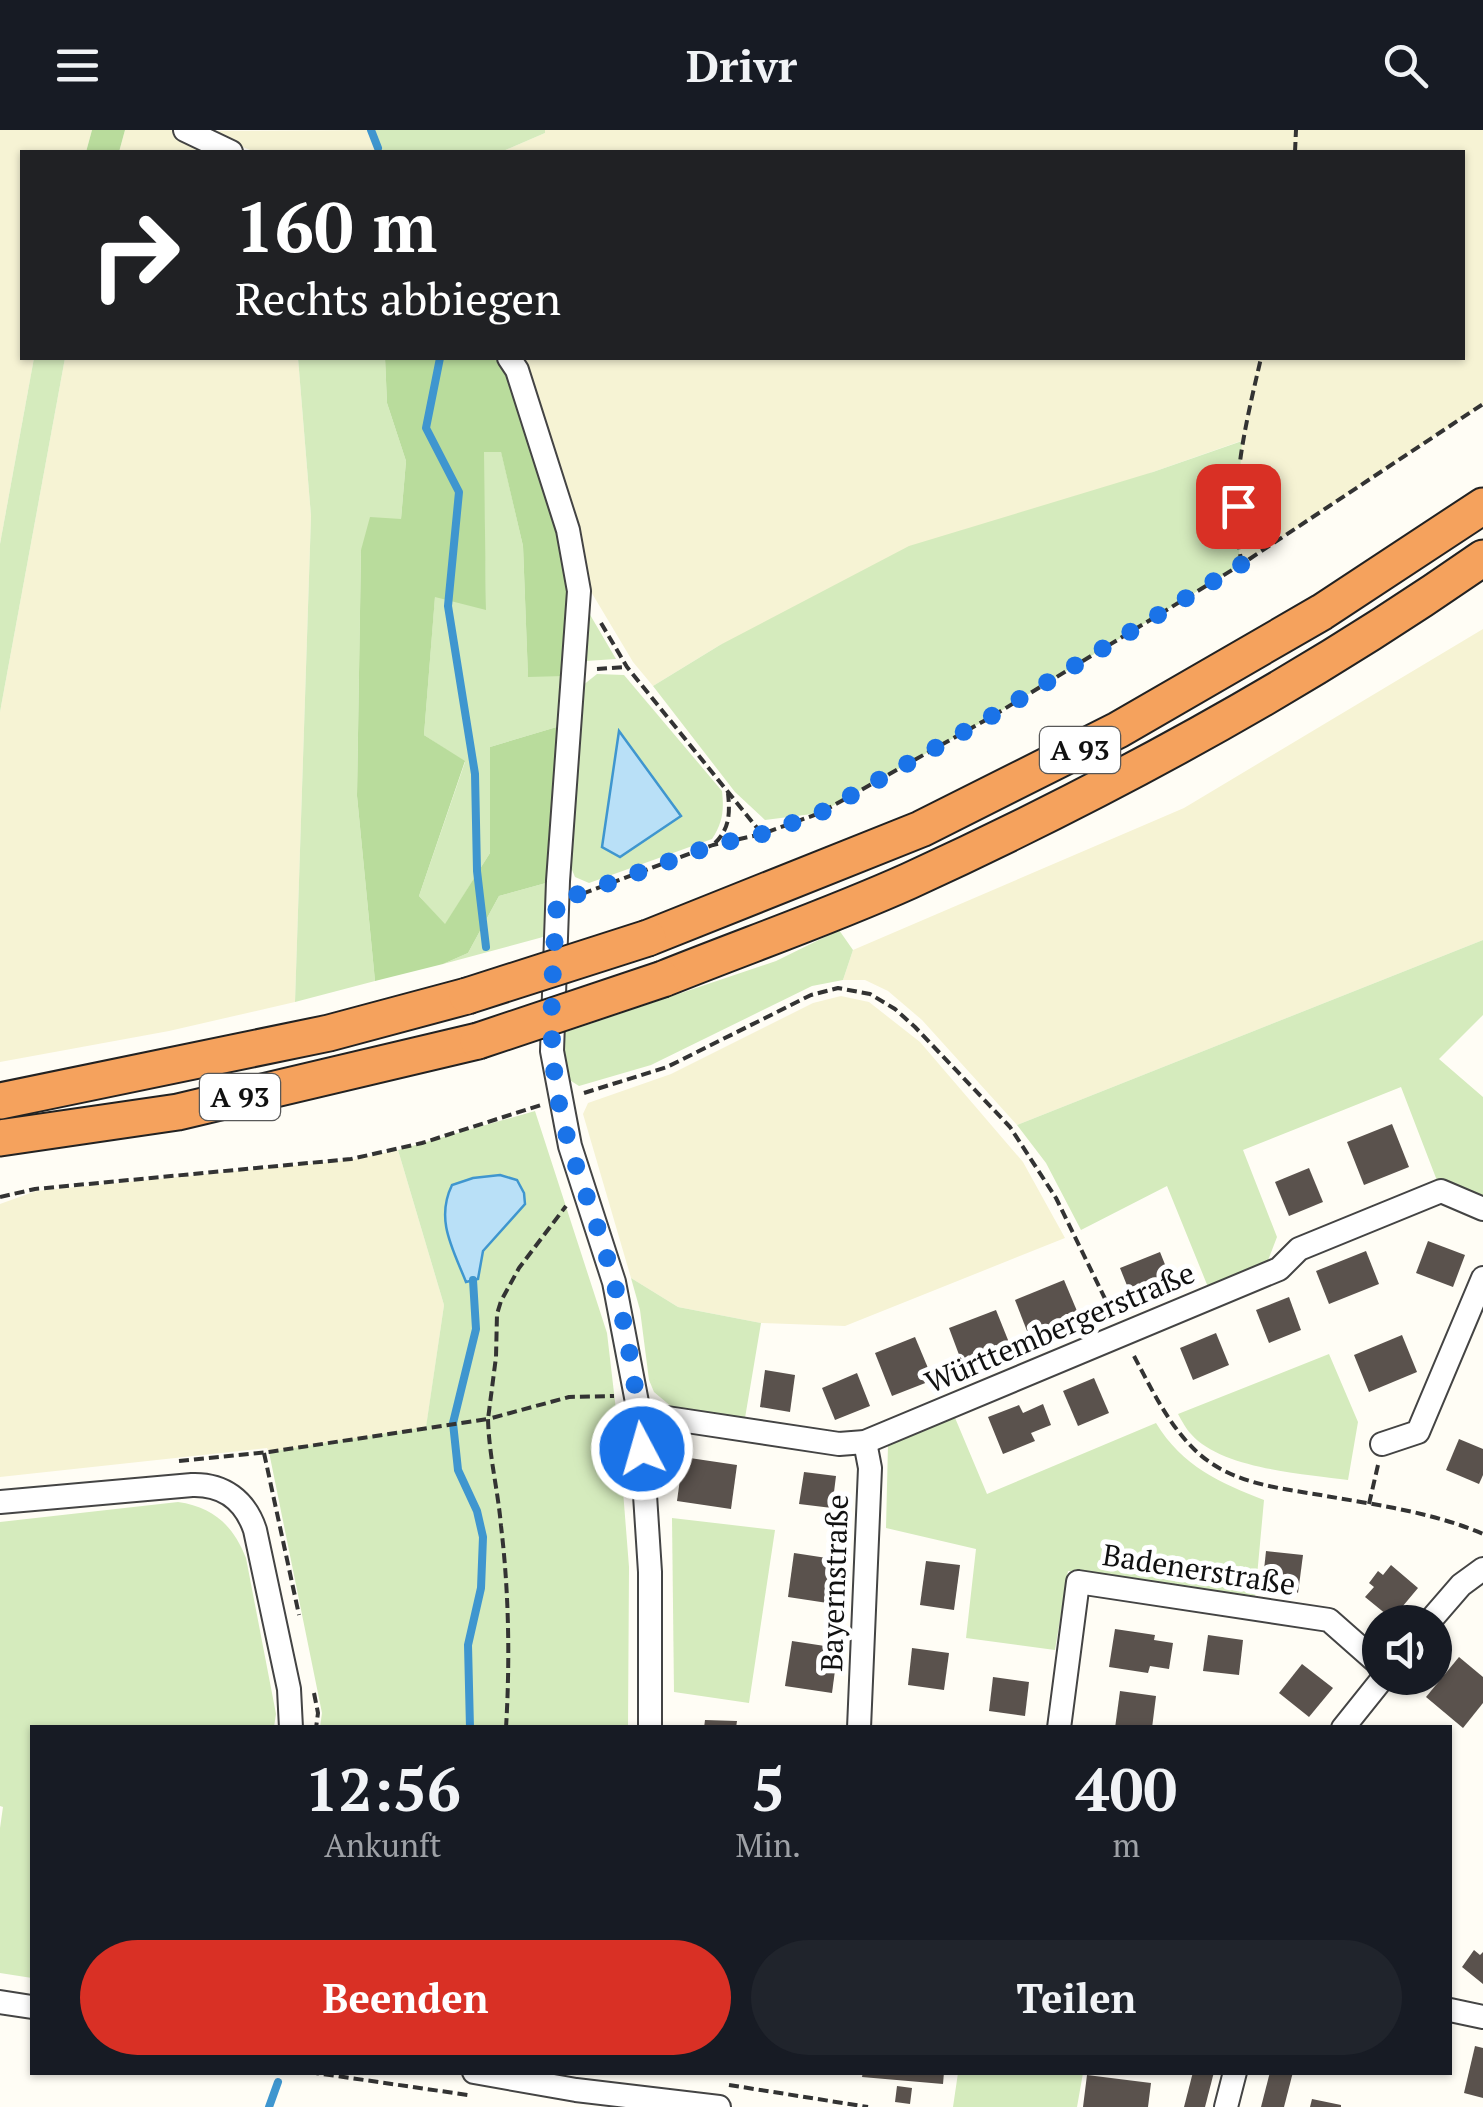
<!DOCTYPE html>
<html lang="de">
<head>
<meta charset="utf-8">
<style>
  :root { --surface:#171b24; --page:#20242c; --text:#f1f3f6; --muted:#9ea1a6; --accent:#d93025 }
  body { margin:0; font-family:"PT Serif",serif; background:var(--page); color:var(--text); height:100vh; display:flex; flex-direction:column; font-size:38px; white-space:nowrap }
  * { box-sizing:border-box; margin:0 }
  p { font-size:32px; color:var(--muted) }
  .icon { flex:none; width:55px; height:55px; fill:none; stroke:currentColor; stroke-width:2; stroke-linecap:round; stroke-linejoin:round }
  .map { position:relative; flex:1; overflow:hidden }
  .panel { position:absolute; left:30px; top:1595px; width:1422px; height:350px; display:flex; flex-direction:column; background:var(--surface); border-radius:0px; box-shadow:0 2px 8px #0004 }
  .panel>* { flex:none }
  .hud { position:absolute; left:20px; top:20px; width:1445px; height:210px; border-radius:0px; box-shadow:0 2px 8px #0004; background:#202124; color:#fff; overflow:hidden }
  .buttons { position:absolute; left:1362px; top:1475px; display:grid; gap:20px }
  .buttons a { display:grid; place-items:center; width:90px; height:90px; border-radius:50%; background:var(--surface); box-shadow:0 2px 8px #0004; font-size:50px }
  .pin { position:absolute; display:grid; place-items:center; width:85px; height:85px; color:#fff; margin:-42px; border-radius:20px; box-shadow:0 5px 15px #0006 }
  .me { position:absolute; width:110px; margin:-55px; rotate:354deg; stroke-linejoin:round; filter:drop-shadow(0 0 8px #0008) }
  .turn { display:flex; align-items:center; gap:35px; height:210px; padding:0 50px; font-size:45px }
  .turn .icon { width:130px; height:130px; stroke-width:2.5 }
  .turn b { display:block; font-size:70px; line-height:85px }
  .eta { display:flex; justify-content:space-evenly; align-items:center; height:170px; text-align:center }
  .eta b { font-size:60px; font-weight:700; line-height:70px }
  .primary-button { display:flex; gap:20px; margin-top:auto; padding:20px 50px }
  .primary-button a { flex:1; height:115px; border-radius:60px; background:var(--accent); color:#fff; font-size:40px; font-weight:700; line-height:115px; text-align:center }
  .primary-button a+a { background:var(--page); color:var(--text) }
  header { display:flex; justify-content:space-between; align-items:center; height:130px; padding:0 50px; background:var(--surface); font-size:45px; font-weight:700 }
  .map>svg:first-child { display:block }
  .farmland { fill:#f6f3d4 }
  .green { fill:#d5ebbd }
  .forest { fill:#b9dc9c }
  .water { fill:#b9e0f7; stroke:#3f96cf; stroke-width:2.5 }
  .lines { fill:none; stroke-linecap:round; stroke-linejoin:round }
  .stream { stroke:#3f96cf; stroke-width:8 }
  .building { fill:#5a524d }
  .minor-casing { stroke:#444; stroke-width:26 }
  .highway-casing { stroke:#222; stroke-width:39 }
  .path { stroke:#333; stroke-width:4; stroke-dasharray:10 5; stroke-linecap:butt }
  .minor { stroke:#fff; stroke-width:22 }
  .highway { stroke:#f5a25d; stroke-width:35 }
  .highway-bridge-casing { stroke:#222; stroke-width:39; stroke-linecap:butt }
  .highway-bridge { stroke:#f5a25d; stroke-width:35 }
  .route { stroke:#1a73e8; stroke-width:18; stroke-dasharray:0 32.4 }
  .labels { text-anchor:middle; stroke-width:10; stroke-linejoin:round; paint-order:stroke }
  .shield { fill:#fff; stroke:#585858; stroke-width:2.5 }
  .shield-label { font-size:28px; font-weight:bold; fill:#111 }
  .street-label { font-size:30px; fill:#111; stroke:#fff }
</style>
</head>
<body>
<header><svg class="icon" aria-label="menu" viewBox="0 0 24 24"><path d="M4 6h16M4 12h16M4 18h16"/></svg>Drivr<svg class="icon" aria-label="search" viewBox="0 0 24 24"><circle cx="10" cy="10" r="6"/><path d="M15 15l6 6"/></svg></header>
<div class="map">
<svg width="1483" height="1977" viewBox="0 0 1483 1977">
  <rect width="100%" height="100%" fill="#fffdf5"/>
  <!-- farmland -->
  <g class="farmland">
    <path d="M 0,0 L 92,0 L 86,22 L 22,22 L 22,228 L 34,228 L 0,414 Z"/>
    <path d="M 125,0 L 173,0 L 206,22 L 119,22 Z"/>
    <path d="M 372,0 L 381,22 L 255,22 L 203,1 Z"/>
    <path d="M 545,0 L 1483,0 L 1483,274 L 1242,434 L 1236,408 L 1241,311 L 1153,342 L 720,515 L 653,556 L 633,532 L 590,460 L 519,228 L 1462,228 L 1462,22 L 501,22 L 545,3 Z"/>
    <path d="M 65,228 L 298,228 L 311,386 L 295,872 L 169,901 L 0,932 L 0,582 Z"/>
    <path d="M 1483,499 L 1483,810 L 1017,995 L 922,890 L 888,861 L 865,850 L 843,850 L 853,820 L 1184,678 Z"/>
    <path d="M 841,866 L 869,872 L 920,912 L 1023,1032 L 1065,1108 L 845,1196 L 761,1193 L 678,1177 L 631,1148 L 583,984 L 588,973 L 671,944 L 813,873 Z"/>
    <path d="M 398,1020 L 444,1175 L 426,1298 L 269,1322 L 267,1318 L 0,1347 L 0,1074 L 36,1061 L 351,1030 Z"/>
  </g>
  <!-- green -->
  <g class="green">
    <path d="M 371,0 L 545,0 L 545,3 L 501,22 L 381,22 Z"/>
    <path d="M 34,228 L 65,228 L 0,582 L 0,414 Z"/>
    <path d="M 298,228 L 385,228 L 387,273 L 406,331 L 401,389 L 361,420 L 357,666 L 375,851 L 295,872 L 311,386 Z"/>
    <path d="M 1242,311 L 1236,408 L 1242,434 L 991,587 L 820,683 L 765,690 L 735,662 L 653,556 L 720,515 L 909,416 L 1153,342 Z"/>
    <path d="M 501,321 L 523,416 L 528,546 L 564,546 L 560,596 L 490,617 L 490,723 L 445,795 L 419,766 L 465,632 L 424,605 L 435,466 L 486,479 L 483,322 Z"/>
    <path d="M 589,483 L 616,529 L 586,531 Z"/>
    <path d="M 597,544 L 624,545 L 722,661 C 724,680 723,692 712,709 L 589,753 L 575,747 L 570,735 L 582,556 Z"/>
    <path d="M 546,753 L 543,807 L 443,834 L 468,823 L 499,766 Z"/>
    <path d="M 839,800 L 853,820 L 843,850 L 812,856 L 651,935 L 579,956 L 568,949 L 563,903 L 776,831 Z"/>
    <path d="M 1483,810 L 1483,885 L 1439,929 L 1483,967 L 1483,1079 L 1441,1061 L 1401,957 L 1243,1020 L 1277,1107 L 1267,1133 L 1208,1157 L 1167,1056 L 1081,1100 L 1046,1033 L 1017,995 Z"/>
    <path d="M 535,981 L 607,1203 L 618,1297 L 629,1437 L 628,1597 L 320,1597 L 322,1583 L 269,1322 L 426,1297 L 444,1175 L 398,1020 Z"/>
    <path d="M 631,1148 L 678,1177 L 761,1193 L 745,1288 L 679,1283 L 654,1262 L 649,1250 L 640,1180 Z"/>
    <path d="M 1329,1224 L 1358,1292 L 1348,1350 C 1305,1344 1221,1339 1191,1304 C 1186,1299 1182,1291 1178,1284 Z"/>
    <path d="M 953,1283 L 987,1364 L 1156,1293 C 1182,1336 1220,1353 1264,1370 L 1255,1468 L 1068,1441 L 1055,1520 L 966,1508 L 976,1419 L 886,1398 L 888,1314 Z"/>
    <path d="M 178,1372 C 213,1377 233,1395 246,1428 L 276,1584 L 274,1597 L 32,1598 L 32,1848 L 0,1843 L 0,1698 L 3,1677 L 0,1676 L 0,1392 Z"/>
    <path d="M 672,1388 L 775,1400 L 749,1573 L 674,1562 Z"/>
    <path d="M 958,1943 L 958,1942 L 1083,1943 L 1077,1977 L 953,1977 Z"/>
  </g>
  <!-- forest -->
  <g class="forest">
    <path d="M 92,0 L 125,0 L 119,22 L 86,22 Z"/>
    <path d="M 385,228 L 500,228 L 510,244 L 560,402 L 570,461 L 564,546 L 528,547 L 523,416 L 501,322 L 484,322 L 486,480 L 435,467 L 424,605 L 465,631 L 419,766 L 445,794 L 490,723 L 490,617 L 560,596 L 546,753 L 499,766 L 468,823 L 443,834 L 375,851 L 357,666 L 361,420 L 370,387 L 401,389 L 406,331 L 387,273 Z"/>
  </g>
  <!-- water -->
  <g class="water">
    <path d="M 619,601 L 681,686 L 620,727 L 602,717 Z"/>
    <path d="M 500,1045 L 517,1050 L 524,1063 L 525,1074 L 483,1121 L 478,1149 L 466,1152 C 453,1119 435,1090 452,1055 L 473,1048 Z"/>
  </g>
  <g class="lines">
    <!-- stream -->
    <g class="stream">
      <path d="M 371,0 L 378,18"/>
      <path d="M 440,228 L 426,298 L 459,362 L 448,476 L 475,644 L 477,741 L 486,817"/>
      <path d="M 470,1598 L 468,1515 L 481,1458 L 483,1407 L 477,1381 L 458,1340 L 453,1293 L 476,1199 L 473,1150"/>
      <path d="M 269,1977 L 278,1952"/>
    </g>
  </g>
  <!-- building -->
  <g class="building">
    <path d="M 1392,994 L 1409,1037 L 1364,1055 L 1347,1012 Z"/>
    <path d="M 1309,1038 L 1323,1072 L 1289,1086 L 1275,1052 Z"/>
    <path d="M 1428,1111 L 1465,1125 L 1453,1157 L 1416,1143 Z"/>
    <path d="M 1366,1121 L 1379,1154 L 1329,1174 L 1316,1141 Z"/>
    <path d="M 1160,1122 L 1172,1152 L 1132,1168 L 1120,1138 Z"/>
    <path d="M 1064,1150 L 1082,1193 L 1032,1214 L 1015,1170 Z"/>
    <path d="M 1289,1167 L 1301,1200 L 1269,1213 L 1256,1180 Z"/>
    <path d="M 996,1180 L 1012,1220 L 964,1238 L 949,1198 Z"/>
    <path d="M 1216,1203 L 1229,1235 L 1193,1250 L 1180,1218 Z"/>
    <path d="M 1402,1205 L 1417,1242 L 1369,1262 L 1354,1225 Z"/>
    <path d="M 915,1207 L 933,1250 L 892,1266 L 875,1223 Z"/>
    <path d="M 765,1240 L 795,1245 L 790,1282 L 760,1277 Z"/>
    <path d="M 857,1243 L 870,1276 L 835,1290 L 822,1258 Z"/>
    <path d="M 1094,1248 L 1109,1283 L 1078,1296 L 1063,1261 Z"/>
    <path d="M 1043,1274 L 1051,1295 L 1031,1303 L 1035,1311 L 1003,1324 L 988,1287 L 1019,1275 L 1023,1283 Z"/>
    <path d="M 1459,1309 L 1483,1319 L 1483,1345 L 1479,1354 L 1446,1340 Z"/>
    <path d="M 683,1327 L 737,1335 L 731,1379 L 677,1371 Z"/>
    <path d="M 804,1342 L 836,1346 L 832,1378 L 799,1374 Z"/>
    <path d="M 1266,1421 L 1303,1425 L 1298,1463 L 1262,1459 Z"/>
    <path d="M 794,1423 L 840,1430 L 834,1474 L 788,1467 Z"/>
    <path d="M 926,1431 L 960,1435 L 954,1480 L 920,1475 Z"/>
    <path d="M 1391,1435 L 1418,1458 L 1392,1489 L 1365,1467 L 1374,1457 L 1369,1453 L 1378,1441 L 1383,1445 Z"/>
    <path d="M 1115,1499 L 1155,1505 L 1154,1510 L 1173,1513 L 1169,1539 L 1150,1536 L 1148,1543 L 1109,1537 Z"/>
    <path d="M 1208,1505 L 1243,1510 L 1239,1545 L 1203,1541 Z"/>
    <path d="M 792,1511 L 838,1518 L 832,1563 L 785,1556 Z"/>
    <path d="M 912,1518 L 949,1523 L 944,1560 L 908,1555 Z"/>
    <path d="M 1459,1527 L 1483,1547 L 1483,1573 L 1463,1598 L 1426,1567 Z"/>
    <path d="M 1302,1534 L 1333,1558 L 1309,1587 L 1279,1563 Z"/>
    <path d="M 993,1547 L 1029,1552 L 1025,1586 L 989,1581 Z"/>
    <path d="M 1120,1561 L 1156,1566 L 1152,1598 L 1115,1598 Z"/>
    <path d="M 705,1590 L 737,1591 L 736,1598 L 704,1598 Z"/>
    <path d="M 1474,1820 L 1480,1825 L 1483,1822 L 1483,1854 L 1462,1837 Z"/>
    <path d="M 1475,1916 L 1483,1918 L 1483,1968 L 1464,1963 Z"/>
    <path d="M 863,1942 L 944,1942 L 943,1954 L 862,1947 Z"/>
    <path d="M 1193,1942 L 1214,1942 L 1205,1977 L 1184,1977 Z"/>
    <path d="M 1270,1942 L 1293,1942 L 1284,1977 L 1261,1977 Z"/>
    <path d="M 1087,1945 L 1151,1953 L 1148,1977 L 1083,1977 Z"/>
    <path d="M 897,1956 L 912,1958 L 910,1974 L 895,1972 Z"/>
    <path d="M 1312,1969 L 1341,1975 L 1341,1977 L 1310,1977 Z"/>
  </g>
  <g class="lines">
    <defs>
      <g id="minor">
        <path d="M 185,0 L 231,22"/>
        <path d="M 509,228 L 517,240 L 568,400 L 579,461 L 558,751 L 552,921 L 570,1016 L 614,1152 L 640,1288 L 650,1442 L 650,1598"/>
        <path d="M 640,1288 L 667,1288 L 839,1314 L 865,1312 L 1279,1139 L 1299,1119 L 1441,1061 L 1483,1079"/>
        <path d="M 1382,1314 L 1418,1302 L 1483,1148"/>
        <path d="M 0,1372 L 192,1355 C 223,1354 245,1370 255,1400 L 289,1559 L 291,1598"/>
        <path d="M 1429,1492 L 1461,1455 L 1483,1439"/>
        <path d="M 859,1598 L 870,1338 L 865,1312"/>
        <path d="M 1059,1598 L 1078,1452 L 1329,1490 L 1380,1535"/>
        <path d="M 1343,1598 L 1383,1548"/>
        <path d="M 0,1872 L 32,1877"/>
        <path d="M 1450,1880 L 1483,1887"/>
        <path d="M 474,1942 L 576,1960 L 719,1977"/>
        <path d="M 1226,1977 L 1235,1942"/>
      </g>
      <g id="highway">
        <path d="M 648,808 L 921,699 L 1118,600 L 1322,482 L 1483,376"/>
        <path d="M 663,849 C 745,816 829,787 909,751 C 1109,659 1303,554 1483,428"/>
        <path d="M 0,971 L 329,903 L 467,866"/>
        <path d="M 0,1008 L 178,982 L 478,911"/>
      </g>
    </defs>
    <!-- minor casing -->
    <use href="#minor" class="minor-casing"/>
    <!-- highway casing -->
    <use href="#highway" class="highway-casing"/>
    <!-- path -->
    <g class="path">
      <path d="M 1295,22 L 1296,0"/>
      <path d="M 1242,434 C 1227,366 1246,293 1261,228"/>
      <path d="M 601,493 L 627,537 L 762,704"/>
      <path d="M 597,539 L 627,537"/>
      <path d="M 715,713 C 730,698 730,683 728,663"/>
      <path d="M 582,764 L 713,715 L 762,704 L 820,683 L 991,587 L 1242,434 L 1483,274"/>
      <path d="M 584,963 L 667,937 L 811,865 L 838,858 L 870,864 L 895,879 L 915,897 L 1010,997 L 1056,1068 L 1112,1183"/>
      <path d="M 0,1067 L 35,1059 L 351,1029 L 422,1013 L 541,975"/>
      <path d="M 1134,1226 C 1152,1260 1169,1296 1197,1322 C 1233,1355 1281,1358 1326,1366 C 1378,1375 1435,1383 1483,1404"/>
      <path d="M 264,1323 L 299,1485"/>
      <path d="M 179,1331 L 269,1322 L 488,1289 L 496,1227 L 497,1184 L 501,1171 L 519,1138 L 566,1076"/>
      <path d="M 1369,1374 L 1378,1335"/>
      <path d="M 314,1563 L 318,1583 L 316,1598"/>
      <path d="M 506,1598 C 510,1531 509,1462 501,1396 C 498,1360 489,1326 488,1289 L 569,1267 L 614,1266"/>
      <path d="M 309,1942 L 468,1965"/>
      <path d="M 729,1955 L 868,1977"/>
    </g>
    <!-- minor -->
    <use href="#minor" class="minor"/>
    <!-- highway -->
    <use href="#highway" class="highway"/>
    <defs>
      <g id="highway-bridge">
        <path d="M 467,866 L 648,808"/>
        <path d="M 478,911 L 663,849"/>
      </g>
    </defs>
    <!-- highway-bridge casing -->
    <use href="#highway-bridge" class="highway-bridge-casing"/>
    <!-- highway-bridge -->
    <use href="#highway-bridge" class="highway-bridge"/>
  </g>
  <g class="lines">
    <!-- route -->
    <path class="route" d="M 642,1319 C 636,1250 624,1180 603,1115 C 588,1066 567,1019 558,968 C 546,902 554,834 557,768 L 579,764 L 714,715 L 762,704 L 820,683 L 990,587 L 1242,434 L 1236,408 L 1238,376"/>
  </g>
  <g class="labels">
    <!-- shield labels -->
    <g class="shield">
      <rect x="1040" y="597" width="80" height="46" rx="8"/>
      <rect x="200" y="944" width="80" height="46" rx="8"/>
    </g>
    <g class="shield-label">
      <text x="1080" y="630">A 93</text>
      <text x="240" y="977">A 93</text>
    </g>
    <!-- street labels -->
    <g class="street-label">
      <text transform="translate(1060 1198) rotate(-23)" y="10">Württembergerstraße</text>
      <text transform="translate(1199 1440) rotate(9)" y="10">Badenerstraße</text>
      <text transform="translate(835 1453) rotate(-88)" y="10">Bayernstraße</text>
    </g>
  </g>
</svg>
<div class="buttons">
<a><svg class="icon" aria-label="sound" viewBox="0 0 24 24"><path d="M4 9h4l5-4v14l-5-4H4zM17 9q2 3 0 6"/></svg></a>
</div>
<div class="pin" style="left:1238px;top:376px;background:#d93025"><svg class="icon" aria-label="arrive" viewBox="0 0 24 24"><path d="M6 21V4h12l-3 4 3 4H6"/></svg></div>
<svg class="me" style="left:642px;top:1319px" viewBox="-20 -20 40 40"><circle r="17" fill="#1a73e8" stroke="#fff" stroke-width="3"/><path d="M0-11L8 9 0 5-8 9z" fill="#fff"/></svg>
<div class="hud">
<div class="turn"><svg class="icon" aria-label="right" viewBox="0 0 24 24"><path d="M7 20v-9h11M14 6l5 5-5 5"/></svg><div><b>160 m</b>Rechts abbiegen</div></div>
</div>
<section class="panel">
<div class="eta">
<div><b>12:56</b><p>Ankunft</p></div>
<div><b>5</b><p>Min.</p></div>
<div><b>400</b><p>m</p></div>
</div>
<div class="primary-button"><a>Beenden</a><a>Teilen</a></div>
</section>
</div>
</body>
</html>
